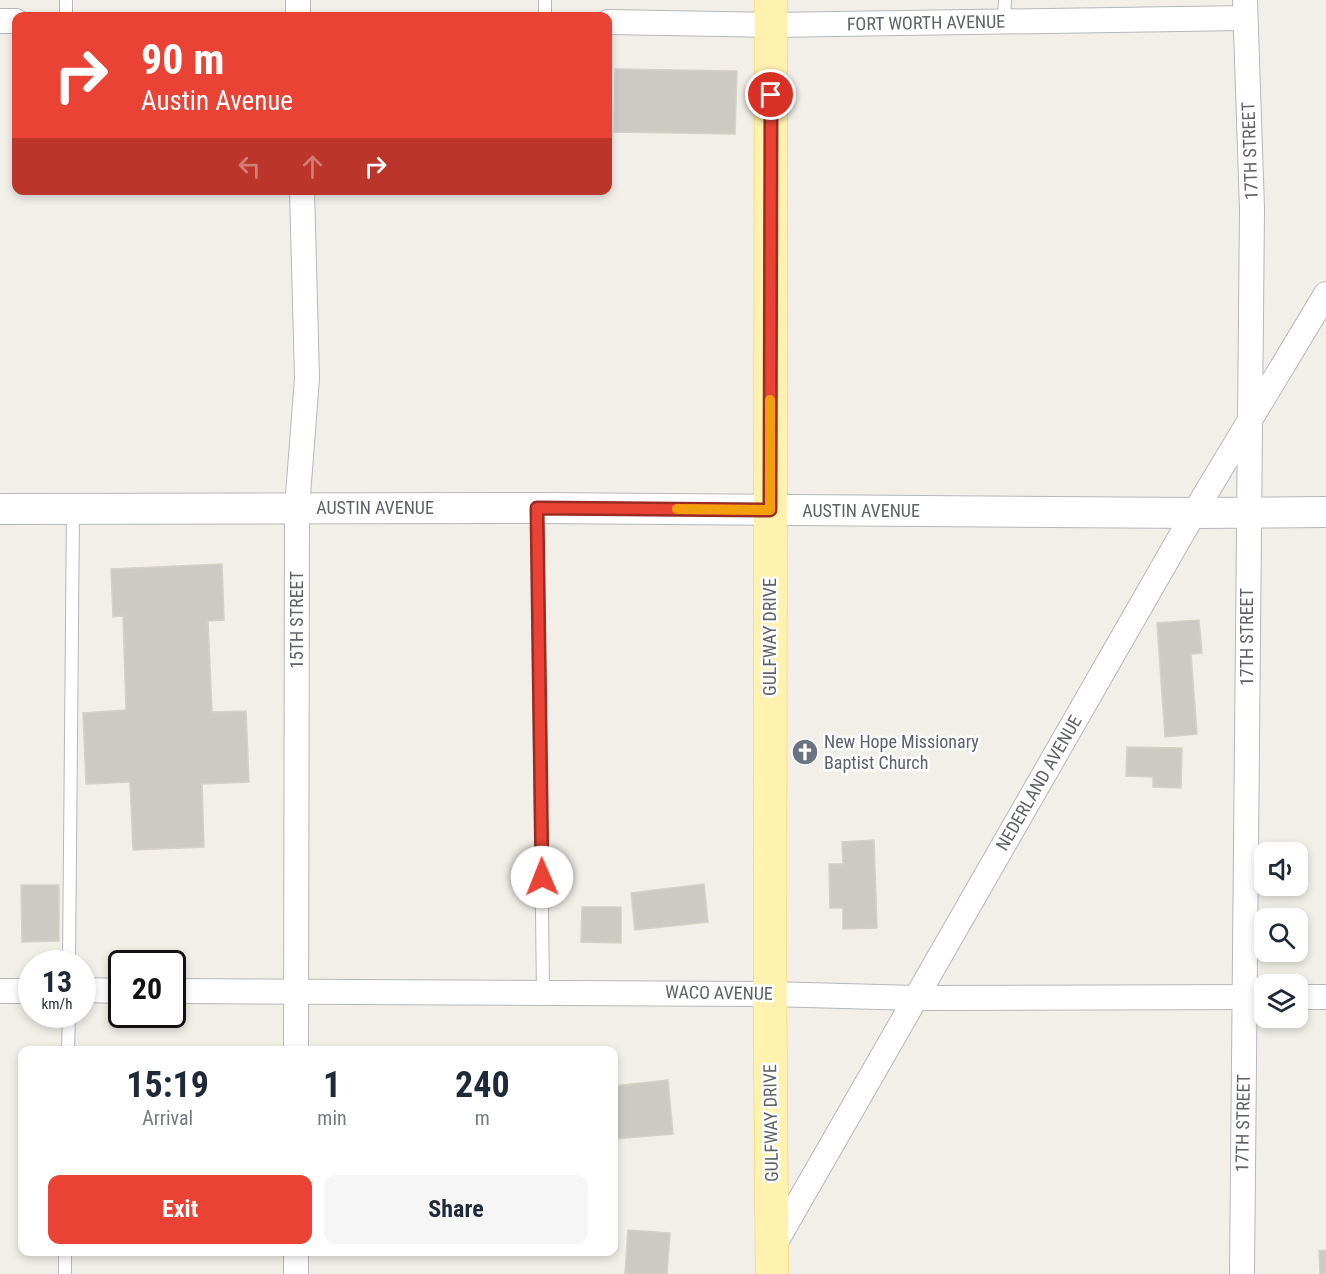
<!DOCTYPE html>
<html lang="en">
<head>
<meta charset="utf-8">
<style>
  :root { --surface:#fff; --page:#f6f6f7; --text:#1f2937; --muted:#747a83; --accent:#ea4335 }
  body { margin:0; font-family:"Roboto Condensed",sans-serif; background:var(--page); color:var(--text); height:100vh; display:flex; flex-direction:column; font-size:22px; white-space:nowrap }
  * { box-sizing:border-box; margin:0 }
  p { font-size:20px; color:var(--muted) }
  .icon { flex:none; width:33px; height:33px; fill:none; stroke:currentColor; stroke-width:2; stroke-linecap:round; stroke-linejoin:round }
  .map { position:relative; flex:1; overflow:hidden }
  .side { position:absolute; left:18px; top:1046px; width:600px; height:210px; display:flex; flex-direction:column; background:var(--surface); border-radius:12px; box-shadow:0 3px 9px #0003 }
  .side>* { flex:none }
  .guide { position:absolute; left:12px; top:12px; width:600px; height:183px; border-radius:12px; box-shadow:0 3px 9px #0003; background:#ea4335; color:#fff; overflow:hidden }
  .buttons { position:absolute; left:1254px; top:842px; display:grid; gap:12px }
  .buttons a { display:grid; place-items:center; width:54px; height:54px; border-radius:12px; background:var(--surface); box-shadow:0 3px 9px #0003; font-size:30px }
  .speed { position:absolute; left:18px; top:950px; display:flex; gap:12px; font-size:30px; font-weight:700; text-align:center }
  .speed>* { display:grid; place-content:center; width:78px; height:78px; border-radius:50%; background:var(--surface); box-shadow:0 3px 9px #0003; line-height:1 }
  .speed small { font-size:15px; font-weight:400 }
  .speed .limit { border:3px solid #111; border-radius:9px; background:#fff; color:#111 }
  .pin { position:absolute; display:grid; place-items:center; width:51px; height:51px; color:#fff; margin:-26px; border:3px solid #fff; border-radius:50%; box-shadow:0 2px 6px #0007 }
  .me { position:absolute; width:66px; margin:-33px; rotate:359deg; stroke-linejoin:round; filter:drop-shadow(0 0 4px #0008) }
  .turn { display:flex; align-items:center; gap:21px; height:126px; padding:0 30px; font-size:27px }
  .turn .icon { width:78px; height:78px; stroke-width:2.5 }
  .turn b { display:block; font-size:42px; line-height:51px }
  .lanes { display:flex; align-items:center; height:57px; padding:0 30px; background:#0003; justify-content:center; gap:30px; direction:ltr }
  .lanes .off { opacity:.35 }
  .eta { display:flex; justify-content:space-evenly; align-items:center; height:102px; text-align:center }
  .eta b { font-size:36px; font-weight:700; line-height:42px }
  .primary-button { display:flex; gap:12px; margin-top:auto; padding:12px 30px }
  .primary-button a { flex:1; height:69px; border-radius:12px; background:var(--accent); color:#fff; font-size:24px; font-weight:700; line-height:69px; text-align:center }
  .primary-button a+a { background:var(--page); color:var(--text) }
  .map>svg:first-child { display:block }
  .building { fill:#cccac5; stroke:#d6d1c6; stroke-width:1.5 }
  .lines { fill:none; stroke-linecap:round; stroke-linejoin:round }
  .service-casing { stroke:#b5b8bc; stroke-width:14 }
  .minor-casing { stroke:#b5b8bc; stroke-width:26 }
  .tertiary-casing { stroke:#b5b8bc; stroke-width:32 }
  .primary-casing { stroke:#f2c960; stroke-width:34 }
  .service { stroke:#fff; stroke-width:12 }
  .minor { stroke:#fff; stroke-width:24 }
  .tertiary { stroke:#fff; stroke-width:30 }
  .primary { stroke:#fff2af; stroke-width:33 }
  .route-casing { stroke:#982c22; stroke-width:15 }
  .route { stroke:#ea4335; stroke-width:10 }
  .slow { stroke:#f59e0b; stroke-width:10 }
  .labels { text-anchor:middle; stroke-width:5; stroke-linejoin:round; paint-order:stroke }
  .street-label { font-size:18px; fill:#5f6368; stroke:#fff }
  .worship-label { font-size:18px; fill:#5b616d; stroke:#fff; text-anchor:start }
</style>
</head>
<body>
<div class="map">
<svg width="1326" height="1274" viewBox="0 0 1326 1274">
  <rect width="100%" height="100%" fill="#f1efe8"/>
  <!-- building -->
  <g class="building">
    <path d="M 615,69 L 737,71 L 735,134 L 614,132 Z"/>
    <path d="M 222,564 L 224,620 L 208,621 L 212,712 L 246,711 L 249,782 L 202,784 L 204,847 L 133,850 L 130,782 L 86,784 L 83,713 L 126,710 L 123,616 L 113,617 L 111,569 Z"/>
    <path d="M 1199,620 L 1202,653 L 1191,654 L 1197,734 L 1165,737 L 1157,623 Z"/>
    <path d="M 1127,747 L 1182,748 L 1181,788 L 1153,787 L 1153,777 L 1126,776 Z"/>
    <path d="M 874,840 L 877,928 L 843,929 L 843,908 L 830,908 L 829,864 L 843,864 L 842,842 Z"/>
    <path d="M 704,884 L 708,922 L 635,930 L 631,893 Z"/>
    <path d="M 21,885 L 59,885 L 59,941 L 22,942 Z"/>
    <path d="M 582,907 L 621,907 L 621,943 L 581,942 Z"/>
    <path d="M 668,1080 L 673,1134 L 614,1139 L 614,1086 Z"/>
    <path d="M 628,1230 L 670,1233 L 667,1274 L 625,1274 Z"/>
    <path d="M 1326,1250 L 1326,1274 L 1320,1274 L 1319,1251 Z"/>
  </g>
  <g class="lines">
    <defs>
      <g id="service">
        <path d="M 66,0 L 66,16"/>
        <path d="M 545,0 L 545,16"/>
        <path d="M 1004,22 L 1005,0"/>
        <path d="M 537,508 L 543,992"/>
        <path d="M 69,963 L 73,509"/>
        <path d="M 68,1050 L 69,1014"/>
        <path d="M 65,1274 L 65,1251"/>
      </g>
      <g id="minor">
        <path d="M 298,16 L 298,0"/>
        <path d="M 0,21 L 16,21"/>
        <path d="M 608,22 L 771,25 L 1245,18"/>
        <path d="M 82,990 L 122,991"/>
        <path d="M 0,991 L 32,991"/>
        <path d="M 172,991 L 770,994 L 916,998 L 1264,997"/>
        <path d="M 1298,997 L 1326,997"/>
        <path d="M 296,1050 L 297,508 L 307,378 L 302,190"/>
        <path d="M 773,1247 L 1194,513 L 1326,294"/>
        <path d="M 296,1251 L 296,1274"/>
        <path d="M 1242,1274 L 1252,209 L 1245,0"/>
      </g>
      <path id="tertiary" d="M 0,509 L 537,508 L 1194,513 L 1326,512"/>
      <path id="primary" d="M 771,0 L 770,994 L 772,1274"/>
    </defs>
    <!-- service casing -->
    <use href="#service" class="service-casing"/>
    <!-- minor casing -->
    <use href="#minor" class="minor-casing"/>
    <!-- tertiary casing -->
    <use href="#tertiary" class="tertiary-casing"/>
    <!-- primary casing -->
    <use href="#primary" class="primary-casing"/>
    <!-- service -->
    <use href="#service" class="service"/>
    <!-- minor -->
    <use href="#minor" class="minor"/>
    <!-- tertiary -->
    <use href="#tertiary" class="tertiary"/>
    <!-- primary -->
    <use href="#primary" class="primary"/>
  </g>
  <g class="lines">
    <defs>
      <path id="route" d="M 542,877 L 537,508 L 770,510 L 771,95"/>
    </defs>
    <!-- route casing -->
    <use href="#route" class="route-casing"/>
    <!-- route -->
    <use href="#route" class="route"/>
    <!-- slow -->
    <path class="slow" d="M 677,509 L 770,510 L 770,400"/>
  </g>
  <!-- icons -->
  <defs>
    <symbol id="church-disc" viewBox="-11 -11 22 22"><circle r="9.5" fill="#6b7280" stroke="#fff"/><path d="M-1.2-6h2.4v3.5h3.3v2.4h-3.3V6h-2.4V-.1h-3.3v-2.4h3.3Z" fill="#fff"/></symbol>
  </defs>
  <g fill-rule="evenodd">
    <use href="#church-disc" x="790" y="737" width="30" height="30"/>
  </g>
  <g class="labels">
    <!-- street labels -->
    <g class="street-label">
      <text transform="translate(926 23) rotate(-1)" y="6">FORT WORTH AVENUE</text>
      <text transform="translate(1250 151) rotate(-92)" y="6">17TH STREET</text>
      <text x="375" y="514">AUSTIN AVENUE</text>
      <text x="861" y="517">AUSTIN AVENUE</text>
      <text transform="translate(297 620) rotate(-90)" y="6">15TH STREET</text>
      <text transform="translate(770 637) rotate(-90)" y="6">GULFWAY DRIVE</text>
      <text transform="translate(1247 637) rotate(-90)" y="6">17TH STREET</text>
      <text transform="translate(1039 783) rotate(-60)" y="6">NEDERLAND AVENUE</text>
      <text transform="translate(719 993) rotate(1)" y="6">WACO AVENUE</text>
      <text transform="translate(771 1123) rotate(-91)" y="6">GULFWAY DRIVE</text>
      <text transform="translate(1243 1123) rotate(-89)" y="6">17TH STREET</text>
    </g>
    <!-- worship labels -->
    <g class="worship-label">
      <text x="824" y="748">New Hope Missionary<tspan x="824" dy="21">Baptist Church</tspan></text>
    </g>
  </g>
</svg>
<div class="buttons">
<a><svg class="icon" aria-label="sound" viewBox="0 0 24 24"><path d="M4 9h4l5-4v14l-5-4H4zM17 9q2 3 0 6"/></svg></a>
<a><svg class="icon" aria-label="search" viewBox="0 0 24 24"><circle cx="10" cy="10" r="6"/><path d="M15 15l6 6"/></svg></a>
<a><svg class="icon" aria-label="layers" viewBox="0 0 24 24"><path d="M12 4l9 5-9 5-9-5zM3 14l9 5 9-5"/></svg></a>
</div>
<div class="speed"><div>13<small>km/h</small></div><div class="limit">20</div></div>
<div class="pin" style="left:771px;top:95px;background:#d93025"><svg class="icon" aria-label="arrive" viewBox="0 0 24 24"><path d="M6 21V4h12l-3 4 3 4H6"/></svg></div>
<svg class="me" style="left:542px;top:877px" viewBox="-20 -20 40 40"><circle r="19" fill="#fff"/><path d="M0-13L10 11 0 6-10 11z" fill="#ea4335"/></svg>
<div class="guide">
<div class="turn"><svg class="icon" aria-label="right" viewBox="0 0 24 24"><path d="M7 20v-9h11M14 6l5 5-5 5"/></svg><div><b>90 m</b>Austin Avenue</div></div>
<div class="lanes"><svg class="icon off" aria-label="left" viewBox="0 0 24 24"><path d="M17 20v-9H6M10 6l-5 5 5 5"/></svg><svg class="icon off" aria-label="ahead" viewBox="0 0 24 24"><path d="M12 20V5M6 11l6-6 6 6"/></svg><svg class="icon" aria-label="right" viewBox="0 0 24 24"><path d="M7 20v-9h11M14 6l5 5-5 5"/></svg></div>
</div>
<section class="side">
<div class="eta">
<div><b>15:19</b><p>Arrival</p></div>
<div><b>1</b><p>min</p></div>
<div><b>240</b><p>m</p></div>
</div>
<div class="primary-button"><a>Exit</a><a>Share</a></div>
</section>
</div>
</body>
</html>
